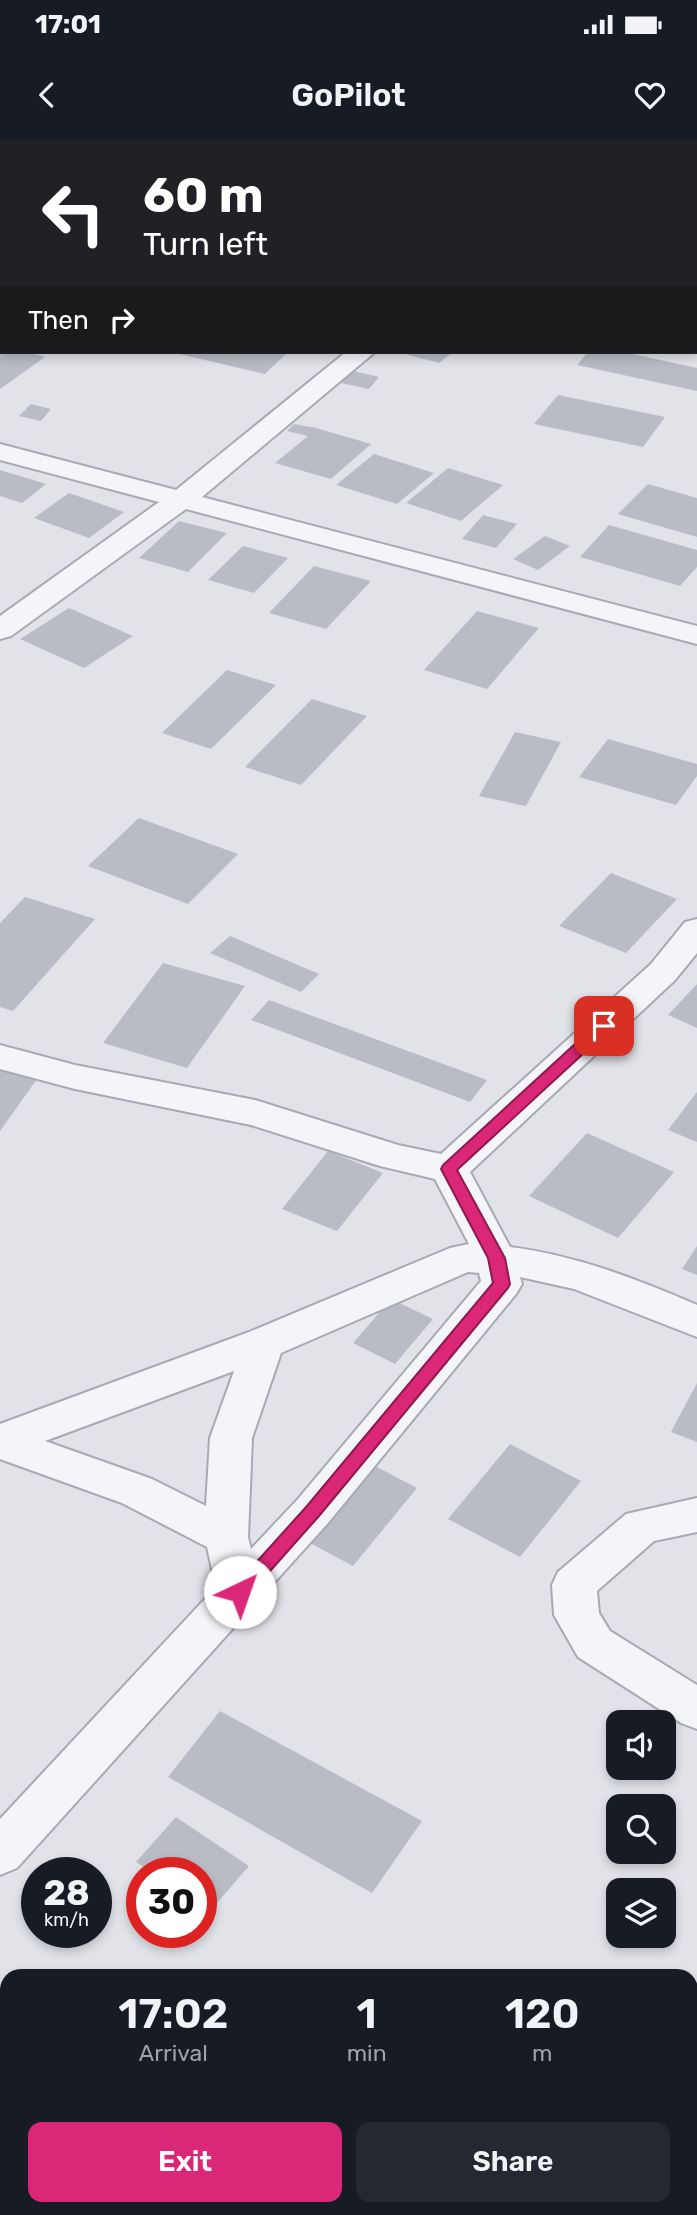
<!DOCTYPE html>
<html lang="en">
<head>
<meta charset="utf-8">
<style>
  :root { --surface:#171b24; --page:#242831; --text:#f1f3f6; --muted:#9ea1a6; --accent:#db2777 }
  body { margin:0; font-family:Rubik,sans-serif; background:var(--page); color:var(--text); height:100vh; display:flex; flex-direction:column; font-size:26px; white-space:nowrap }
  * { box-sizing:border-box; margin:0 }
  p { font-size:23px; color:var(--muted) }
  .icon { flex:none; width:38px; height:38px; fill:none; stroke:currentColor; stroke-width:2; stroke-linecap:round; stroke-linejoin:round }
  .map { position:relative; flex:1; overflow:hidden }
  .details { position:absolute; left:0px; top:1829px; width:698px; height:247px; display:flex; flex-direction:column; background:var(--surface); border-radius:21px 21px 0 0; box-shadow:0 4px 10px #0003 }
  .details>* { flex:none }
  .top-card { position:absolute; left:0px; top:0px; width:698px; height:214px; box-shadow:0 4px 10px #0003; background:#202124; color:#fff; overflow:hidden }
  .buttons { position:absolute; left:606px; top:1570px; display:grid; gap:14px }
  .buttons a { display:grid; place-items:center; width:70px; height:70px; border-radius:14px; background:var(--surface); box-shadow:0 4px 10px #0003; font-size:35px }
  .speed { position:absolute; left:21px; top:1717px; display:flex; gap:14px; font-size:35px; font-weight:700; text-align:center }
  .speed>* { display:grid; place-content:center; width:91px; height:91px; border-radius:50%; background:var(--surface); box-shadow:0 4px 10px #0003; line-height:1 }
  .speed small { font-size:18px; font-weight:400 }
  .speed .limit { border:10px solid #d22; background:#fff; color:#111 }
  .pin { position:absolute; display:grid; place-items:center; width:60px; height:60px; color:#fff; margin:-30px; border-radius:14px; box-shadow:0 4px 10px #0006 }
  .me { position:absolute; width:77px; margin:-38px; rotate:42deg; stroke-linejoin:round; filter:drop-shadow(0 0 5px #0008) }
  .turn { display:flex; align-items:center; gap:24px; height:147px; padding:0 28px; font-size:32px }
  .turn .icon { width:91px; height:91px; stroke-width:2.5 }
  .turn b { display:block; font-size:49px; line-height:60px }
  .then { display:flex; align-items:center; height:66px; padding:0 28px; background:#0003; gap:14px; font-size:26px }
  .eta { display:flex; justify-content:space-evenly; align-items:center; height:119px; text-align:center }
  .eta b { font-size:42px; font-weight:600; line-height:49px }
  .cta { display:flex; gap:14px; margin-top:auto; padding:14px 28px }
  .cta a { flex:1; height:80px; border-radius:14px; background:var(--accent); color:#fff; font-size:28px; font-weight:600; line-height:80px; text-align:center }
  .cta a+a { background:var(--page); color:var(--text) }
  .status { display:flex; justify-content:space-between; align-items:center; height:49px; padding:0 35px; background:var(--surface); direction:ltr }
  .status svg { height:19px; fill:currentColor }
  header { display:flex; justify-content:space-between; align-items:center; height:91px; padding:0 28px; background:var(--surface); font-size:32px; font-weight:600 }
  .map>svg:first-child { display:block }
  .building { fill:#babcc5 }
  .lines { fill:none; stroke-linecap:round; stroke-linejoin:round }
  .minor-casing { stroke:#a8a9b3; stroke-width:4 }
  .minor { fill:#f4f5f8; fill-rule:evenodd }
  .route { fill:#db2777; stroke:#8e194d; stroke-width:2 }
</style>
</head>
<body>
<div class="status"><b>17:01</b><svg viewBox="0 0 49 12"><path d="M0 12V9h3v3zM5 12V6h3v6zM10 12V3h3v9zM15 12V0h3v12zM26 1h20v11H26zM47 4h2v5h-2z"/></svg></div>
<header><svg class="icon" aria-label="back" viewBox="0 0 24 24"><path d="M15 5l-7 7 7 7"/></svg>GoPilot<svg class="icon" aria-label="heart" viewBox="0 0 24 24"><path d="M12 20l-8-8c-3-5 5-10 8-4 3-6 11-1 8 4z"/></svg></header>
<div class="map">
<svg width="697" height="2075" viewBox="0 0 697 2075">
  <rect width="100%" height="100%" fill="#e2e3e9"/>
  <!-- building -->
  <g class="building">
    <path d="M 0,212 L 28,212 L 45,217 L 0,249 Z"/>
    <path d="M 171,212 L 288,212 L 265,234 Z"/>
    <path d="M 408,212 L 453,212 L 439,223 L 405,214 Z"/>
    <path d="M 588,212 L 623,212 L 697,228 L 697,251 L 577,225 Z"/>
    <path d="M 353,231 L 379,237 L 369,249 L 341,243 Z"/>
    <path d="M 558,255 L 665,277 L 643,307 L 534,284 Z"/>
    <path d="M 31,264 L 51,269 L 41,281 L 19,276 Z"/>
    <path d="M 294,284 L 316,288 L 371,304 L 331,339 L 275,323 L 308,296 L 287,291 Z"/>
    <path d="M 374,314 L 434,333 L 397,364 L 336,345 Z"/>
    <path d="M 448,328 L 503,345 L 461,381 L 406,363 Z"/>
    <path d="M 0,330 L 46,344 L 22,363 L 0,356 Z"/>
    <path d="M 648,344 L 697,358 L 697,397 L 618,374 Z"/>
    <path d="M 69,353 L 124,372 L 89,398 L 34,378 Z"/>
    <path d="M 483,375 L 517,384 L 496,408 L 462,399 Z"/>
    <path d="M 179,381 L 227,393 L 188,432 L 139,418 Z"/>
    <path d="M 609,385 L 697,410 L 697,427 L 680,446 L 580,417 Z"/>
    <path d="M 545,396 L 570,406 L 538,430 L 513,419 Z"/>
    <path d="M 243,406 L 288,418 L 254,453 L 208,440 Z"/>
    <path d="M 314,426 L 371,441 L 326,489 L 269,473 Z"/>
    <path d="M 69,468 L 133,496 L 84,528 L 20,499 Z"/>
    <path d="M 477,471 L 539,488 L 487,549 L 424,530 Z"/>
    <path d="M 227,530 L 276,545 L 211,609 L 162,593 Z"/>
    <path d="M 312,559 L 367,576 L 301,645 L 245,627 Z"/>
    <path d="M 515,592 L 561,602 L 526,666 L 479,656 Z"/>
    <path d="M 608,599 L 697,624 L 697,636 L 676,665 L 579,637 Z"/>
    <path d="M 139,678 L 238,714 L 188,764 L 88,726 Z"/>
    <path d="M 611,733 L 677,759 L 626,813 L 559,786 Z"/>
    <path d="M 25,757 L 95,779 L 13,871 L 0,867 L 0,783 Z"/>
    <path d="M 230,796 L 319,834 L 301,852 L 210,813 Z"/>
    <path d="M 163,823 L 245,846 L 187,928 L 103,903 Z"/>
    <path d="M 697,844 L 697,888 L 668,875 Z"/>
    <path d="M 269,860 L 487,940 L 470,962 L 251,880 Z"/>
    <path d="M 0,928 L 37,939 L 0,991 Z"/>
    <path d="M 697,952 L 697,1002 L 668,990 Z"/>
    <path d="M 587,993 L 674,1032 L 618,1098 L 529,1056 Z"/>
    <path d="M 328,1011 L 383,1033 L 337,1091 L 282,1069 Z"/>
    <path d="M 697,1106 L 697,1135 L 682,1129 Z"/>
    <path d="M 391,1159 L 433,1179 L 395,1224 L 353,1203 Z"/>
    <path d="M 697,1243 L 697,1302 L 671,1292 Z"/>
    <path d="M 510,1304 L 581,1341 L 520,1417 L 448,1379 Z"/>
    <path d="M 375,1326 L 417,1348 L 353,1426 L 310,1403 Z"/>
    <path d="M 220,1571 L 422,1681 L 372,1753 L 168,1637 Z"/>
    <path d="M 176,1677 L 249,1726 L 209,1772 L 201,1766 L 201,1732 L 152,1732 L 136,1722 Z"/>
    <path d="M 691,2065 L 697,2075 L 555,2075 L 550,2068 L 691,2068 Z"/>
    <path d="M 392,2068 L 463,2068 L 470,2075 L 399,2075 Z"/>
  </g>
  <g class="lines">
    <defs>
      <g id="minor">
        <path d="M 540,0 L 563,0 L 539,2 Z"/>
        <path d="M 346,212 L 375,212 L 202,357 L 697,486 L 697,504 L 186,369 L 11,496 L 0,499 L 0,476 L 159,362 L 0,320 L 0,304 L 176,350 Z"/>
        <path d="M 697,779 L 697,813 L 675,840 L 470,1032 L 510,1107 C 575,1115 637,1139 697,1165 L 697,1197 L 574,1149 L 520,1137 L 522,1144 L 516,1154 L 328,1383 L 17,1728 L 0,1735 L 0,1679 L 216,1447 L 207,1407 L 122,1363 L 0,1319 L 0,1284 L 249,1192 L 450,1108 L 469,1104 L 435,1039 L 380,1026 L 251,985 L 75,949 L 0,929 L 0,905 L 75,925 L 255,960 L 398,1005 L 441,1014 L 651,824 L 685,782 ZM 468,1132 L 479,1133 L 481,1141 L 298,1359 L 251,1409 L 248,1397 L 252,1298 L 281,1213 ZM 234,1231 L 210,1298 L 206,1366 L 152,1339 L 45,1301 Z"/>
        <path d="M 697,1358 L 697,1392 L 654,1401 L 597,1451 L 599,1473 L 610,1491 L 697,1545 L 697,1589 L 681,1583 L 578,1517 L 554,1475 L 552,1445 L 558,1432 L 626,1374 Z"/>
        <path d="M 697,1849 L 697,1897 L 691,1898 L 691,1850 Z"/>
        <path d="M 166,2068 L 239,2068 L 236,2075 L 163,2075 Z"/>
        <path d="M 276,2068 L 331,2068 L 334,2075 L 279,2075 Z"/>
      </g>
    </defs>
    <!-- minor casing -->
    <use href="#minor" class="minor-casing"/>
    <!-- minor -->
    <use href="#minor" class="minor"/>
  </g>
  <!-- route -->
  <path class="route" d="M 604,881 L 612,886 L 610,889 L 457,1030 L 505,1118 L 510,1144 L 508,1148 L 319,1376 L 247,1457 L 240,1460 L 234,1457 L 231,1452 L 234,1447 L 307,1366 L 493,1143 L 488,1118 L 441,1029 L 443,1025 L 599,882 Z"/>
</svg>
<div class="buttons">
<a><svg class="icon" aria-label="sound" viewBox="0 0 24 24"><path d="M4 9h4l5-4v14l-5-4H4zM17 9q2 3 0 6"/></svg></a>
<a><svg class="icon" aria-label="search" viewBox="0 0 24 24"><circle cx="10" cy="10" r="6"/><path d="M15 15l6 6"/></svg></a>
<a><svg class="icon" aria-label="layers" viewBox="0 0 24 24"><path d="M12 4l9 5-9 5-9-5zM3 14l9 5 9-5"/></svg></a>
</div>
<div class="speed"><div>28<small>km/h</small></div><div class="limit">30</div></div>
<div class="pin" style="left:604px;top:886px;background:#d93025"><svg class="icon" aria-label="arrive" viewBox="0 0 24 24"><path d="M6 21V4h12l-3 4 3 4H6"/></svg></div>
<svg class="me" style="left:240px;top:1452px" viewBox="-20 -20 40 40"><circle r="19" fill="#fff"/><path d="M0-13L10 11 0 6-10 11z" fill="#db2777"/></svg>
<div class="top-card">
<div class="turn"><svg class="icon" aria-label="left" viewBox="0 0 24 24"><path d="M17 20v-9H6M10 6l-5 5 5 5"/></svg><div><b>60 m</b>Turn left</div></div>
<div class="then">Then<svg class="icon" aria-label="right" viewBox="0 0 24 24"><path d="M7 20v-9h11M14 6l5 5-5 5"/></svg></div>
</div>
<section class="details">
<div class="eta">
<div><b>17:02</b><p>Arrival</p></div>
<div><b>1</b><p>min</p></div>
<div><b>120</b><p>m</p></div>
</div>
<div class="cta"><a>Exit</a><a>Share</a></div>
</section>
</div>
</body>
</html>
